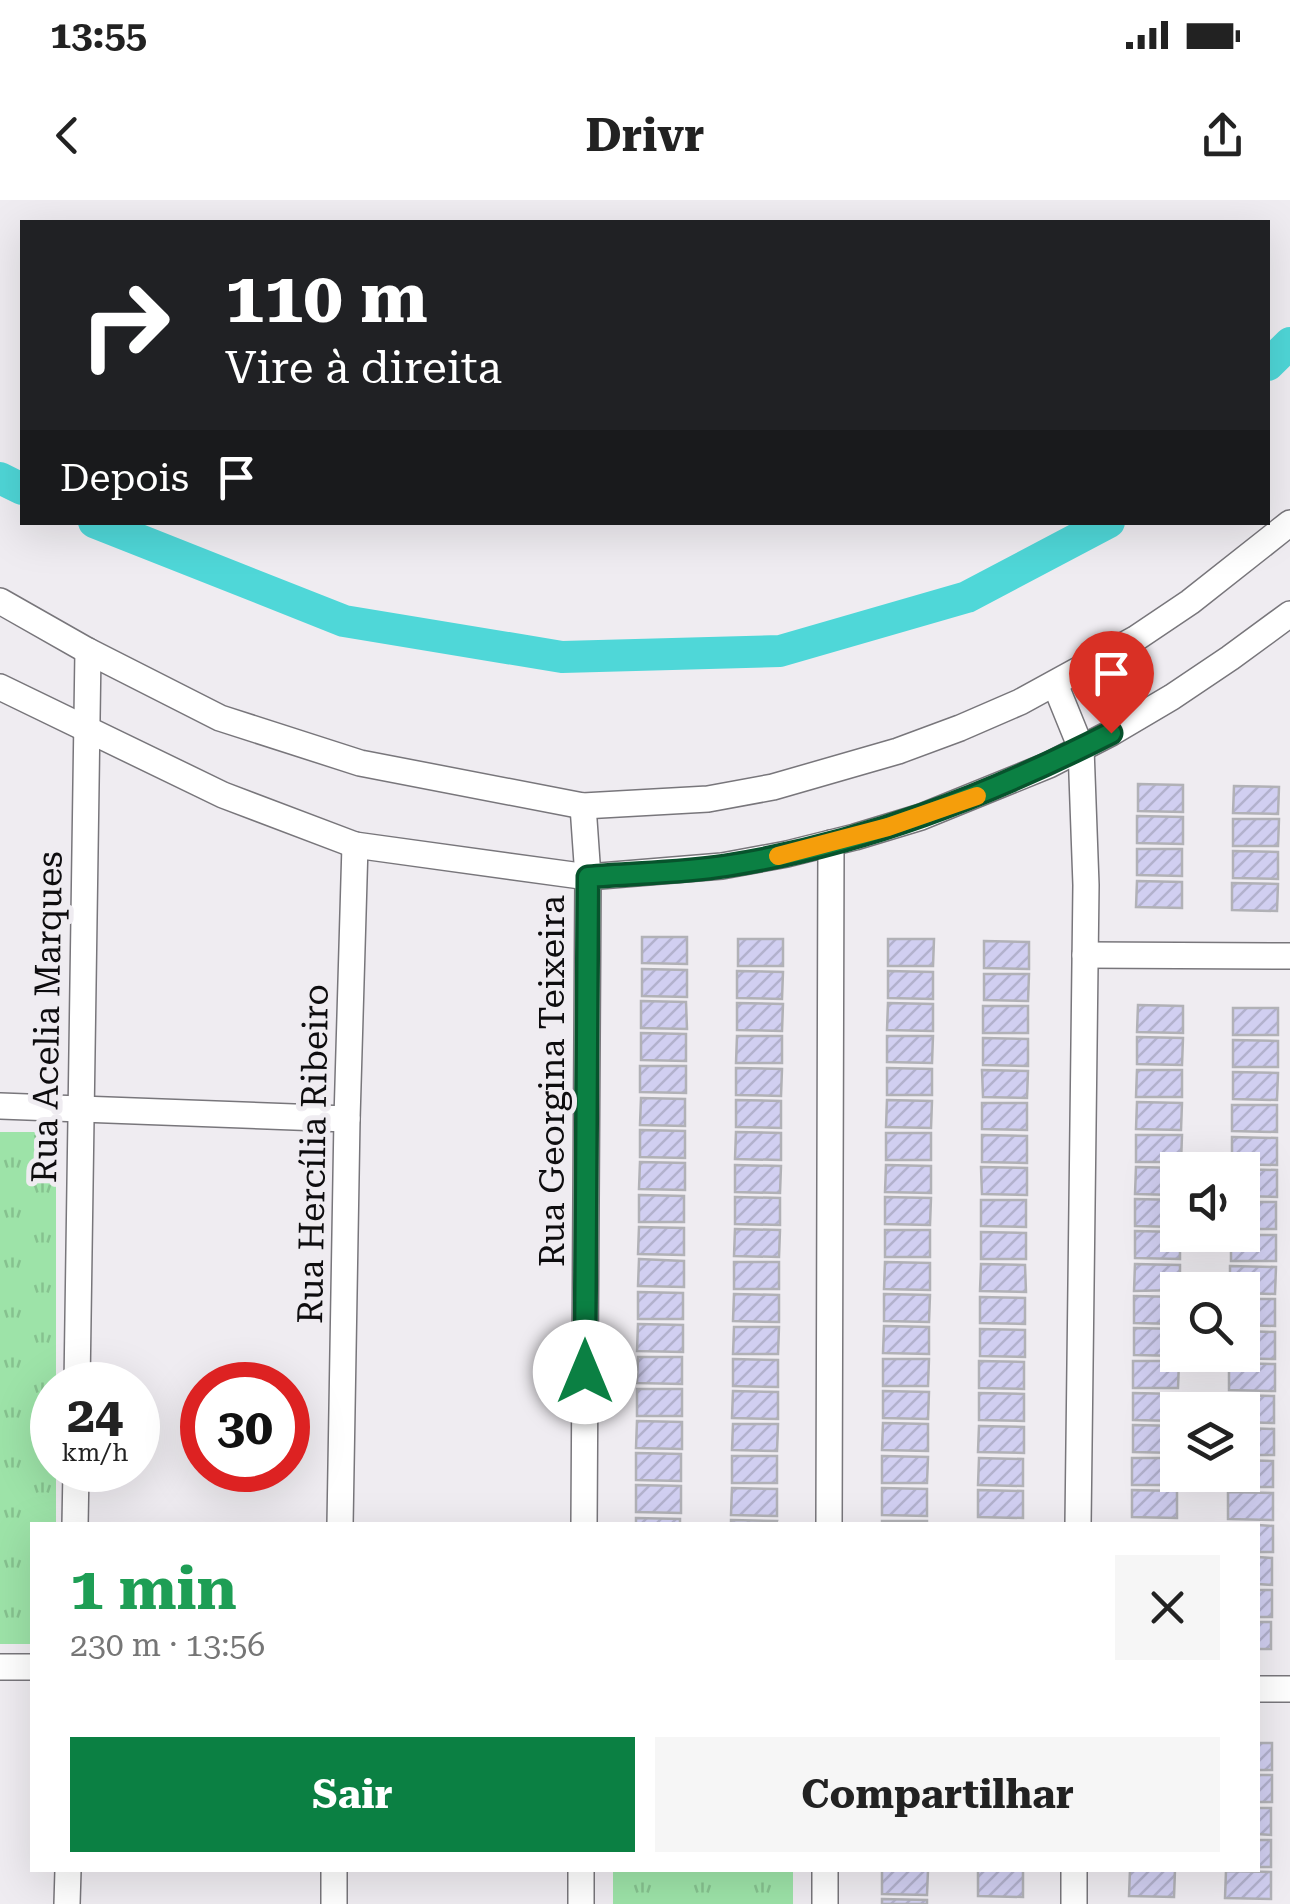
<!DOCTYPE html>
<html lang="pt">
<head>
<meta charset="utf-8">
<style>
  :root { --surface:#fff; --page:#f6f6f6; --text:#222; --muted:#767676; --accent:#0b8043 }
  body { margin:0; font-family:"Roboto Serif",serif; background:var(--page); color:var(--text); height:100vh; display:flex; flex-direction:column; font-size:38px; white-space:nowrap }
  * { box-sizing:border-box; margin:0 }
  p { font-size:32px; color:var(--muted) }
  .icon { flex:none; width:55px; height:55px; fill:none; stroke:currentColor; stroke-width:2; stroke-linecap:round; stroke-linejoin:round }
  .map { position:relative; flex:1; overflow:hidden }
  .sheet { position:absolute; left:30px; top:1322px; width:1230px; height:350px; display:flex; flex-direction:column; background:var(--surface); border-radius:0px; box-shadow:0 10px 40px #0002 }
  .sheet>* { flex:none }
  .guide { position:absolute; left:20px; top:20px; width:1250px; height:305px; border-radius:0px; box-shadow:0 10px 40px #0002; background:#202124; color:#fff; overflow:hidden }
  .controls { position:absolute; left:1160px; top:952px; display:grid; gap:20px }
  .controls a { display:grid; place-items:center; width:100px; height:100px; border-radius:0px; background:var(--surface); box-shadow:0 10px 40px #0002; font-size:50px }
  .speed { position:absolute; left:30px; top:1162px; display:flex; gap:20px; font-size:50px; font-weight:700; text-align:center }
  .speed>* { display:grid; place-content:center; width:130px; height:130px; border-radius:50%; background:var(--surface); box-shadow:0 10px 40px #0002; line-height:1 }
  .speed small { font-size:25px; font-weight:400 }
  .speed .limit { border:15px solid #d22; background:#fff; color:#111 }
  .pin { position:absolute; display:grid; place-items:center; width:85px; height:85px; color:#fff; margin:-102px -42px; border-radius:50% 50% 50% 0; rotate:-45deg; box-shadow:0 0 10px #0007 }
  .pin .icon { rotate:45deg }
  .me { position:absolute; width:110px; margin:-55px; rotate:0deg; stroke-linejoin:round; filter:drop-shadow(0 0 8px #0008) }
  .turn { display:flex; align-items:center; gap:35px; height:210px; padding:0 40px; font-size:45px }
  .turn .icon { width:130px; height:130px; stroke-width:2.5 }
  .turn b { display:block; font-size:70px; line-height:85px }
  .then { display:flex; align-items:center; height:95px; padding:0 40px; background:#0003; gap:20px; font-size:38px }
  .round { display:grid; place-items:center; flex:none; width:105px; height:105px; border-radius:0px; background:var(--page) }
  .summary { display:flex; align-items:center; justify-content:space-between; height:170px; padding:0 40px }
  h1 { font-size:60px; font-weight:700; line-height:75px; color:#1e9e55 }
  .primary-button { display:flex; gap:20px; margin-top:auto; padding:20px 40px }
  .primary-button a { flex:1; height:115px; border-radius:0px; background:var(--accent); color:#fff; font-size:40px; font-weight:700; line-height:115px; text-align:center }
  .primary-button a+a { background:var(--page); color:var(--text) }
  .status { display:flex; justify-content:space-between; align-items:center; height:70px; padding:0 50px; background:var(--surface); direction:ltr }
  .status svg { height:28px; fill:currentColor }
  header { display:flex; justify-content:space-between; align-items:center; height:130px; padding:0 40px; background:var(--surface); font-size:45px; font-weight:700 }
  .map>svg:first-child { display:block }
  .park { fill:url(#park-tufts) }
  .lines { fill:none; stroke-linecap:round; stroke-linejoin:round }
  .canal { stroke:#4fd7d8; stroke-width:32 }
  .building { fill:url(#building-hatch); stroke:#b1b1b6; stroke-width:2.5 }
  .street-casing { stroke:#78767b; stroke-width:28 }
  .street { stroke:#fff; stroke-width:25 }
  .route-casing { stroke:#07532c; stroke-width:25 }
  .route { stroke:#0b8043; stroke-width:18 }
  .slow { stroke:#f59e0b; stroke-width:18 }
  .labels { text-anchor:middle; stroke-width:10; stroke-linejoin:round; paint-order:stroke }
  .street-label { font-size:35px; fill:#0e0d0f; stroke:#efecf1 }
</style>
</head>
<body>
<div class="status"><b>13:55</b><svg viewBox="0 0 49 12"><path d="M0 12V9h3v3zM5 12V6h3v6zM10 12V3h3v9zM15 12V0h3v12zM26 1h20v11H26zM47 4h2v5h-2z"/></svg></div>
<header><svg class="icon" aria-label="back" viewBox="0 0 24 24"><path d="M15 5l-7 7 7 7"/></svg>Drivr<svg class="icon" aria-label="share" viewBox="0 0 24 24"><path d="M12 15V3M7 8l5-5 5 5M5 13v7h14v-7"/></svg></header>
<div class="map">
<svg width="1290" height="1704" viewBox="0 0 1290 1704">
  <defs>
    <pattern id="park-tufts" width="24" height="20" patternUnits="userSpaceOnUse" patternTransform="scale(2.5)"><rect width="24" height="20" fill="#9de3a8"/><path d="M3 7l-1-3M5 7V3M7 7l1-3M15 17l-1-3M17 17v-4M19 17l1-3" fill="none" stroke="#86c28f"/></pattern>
    <pattern id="building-hatch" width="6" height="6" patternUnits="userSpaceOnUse" patternTransform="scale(2.5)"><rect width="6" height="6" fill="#d1cff1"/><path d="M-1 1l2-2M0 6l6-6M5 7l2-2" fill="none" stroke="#b2b1cd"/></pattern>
  </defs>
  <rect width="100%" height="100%" fill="#efecf1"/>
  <!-- park -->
  <g class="park">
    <path d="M 0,932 L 56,932 L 56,1185 L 52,1185 L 52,1270 L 56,1270 L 56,1325 L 32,1325 L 32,1444 L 0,1444 Z"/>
    <rect x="613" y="1670" width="180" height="34"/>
  </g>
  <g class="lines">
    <!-- canal -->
    <g class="canal">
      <path d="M 1268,165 L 1290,143"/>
      <path d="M 0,278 L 22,289"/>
      <path d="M 94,322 L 344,421 L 562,457 L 780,451 L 967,397 L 1109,322"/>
    </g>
  </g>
  <!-- building -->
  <g class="building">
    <path d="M 1138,584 L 1183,585 L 1183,612 L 1138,611 Z"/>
    <path d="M 1234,586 L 1279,587 L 1278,614 L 1233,613 Z"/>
    <path d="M 1137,616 L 1183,617 L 1183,644 L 1137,643 Z"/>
    <path d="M 1233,619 L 1279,619 L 1278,646 L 1233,646 Z"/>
    <path d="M 1137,649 L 1182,649 L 1182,676 L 1137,675 Z"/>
    <path d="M 1233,651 L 1278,652 L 1278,679 L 1233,678 Z"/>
    <path d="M 1137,681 L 1182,682 L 1182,708 L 1136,707 Z"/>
    <path d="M 1232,683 L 1278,684 L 1277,711 L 1232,710 Z"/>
    <path d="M 642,737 L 687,737 L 687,764 L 642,763 Z"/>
    <rect x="738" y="739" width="45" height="27"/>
    <path d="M 888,739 L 934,739 L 933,766 L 888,766 Z"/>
    <path d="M 984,741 L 1029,742 L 1029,769 L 984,768 Z"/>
    <path d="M 642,769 L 687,770 L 687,797 L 642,796 Z"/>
    <path d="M 737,771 L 783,772 L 782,799 L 737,798 Z"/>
    <path d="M 888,771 L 933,772 L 933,799 L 888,798 Z"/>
    <path d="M 984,774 L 1029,774 L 1028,801 L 984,800 Z"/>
    <path d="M 641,801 L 686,802 L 687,829 L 641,828 Z"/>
    <path d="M 737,803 L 783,804 L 782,831 L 737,830 Z"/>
    <path d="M 888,803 L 933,804 L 933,831 L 887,830 Z"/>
    <path d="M 1138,805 L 1183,806 L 1183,833 L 1137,832 Z"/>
    <rect x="983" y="806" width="45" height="27"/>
    <rect x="1233" y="808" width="45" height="27"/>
    <path d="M 641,833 L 686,834 L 686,861 L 641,860 Z"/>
    <path d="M 737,836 L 782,836 L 782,863 L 736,863 Z"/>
    <path d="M 887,836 L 933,836 L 932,863 L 887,862 Z"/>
    <path d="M 1137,837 L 1183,838 L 1182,865 L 1137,864 Z"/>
    <path d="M 983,838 L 1028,839 L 1028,866 L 983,865 Z"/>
    <path d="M 1233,840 L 1278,841 L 1278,867 L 1233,867 Z"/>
    <path d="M 640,866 L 686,866 L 686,893 L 640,892 Z"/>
    <path d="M 736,868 L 782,869 L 781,896 L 736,895 Z"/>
    <path d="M 887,868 L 932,869 L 932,895 L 887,895 Z"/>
    <path d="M 982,870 L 1028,871 L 1027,898 L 983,897 Z"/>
    <path d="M 1137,870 L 1182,870 L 1182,897 L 1136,897 Z"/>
    <path d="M 1233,872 L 1278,873 L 1277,900 L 1233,899 Z"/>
    <path d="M 641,898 L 685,899 L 685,926 L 640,925 Z"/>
    <path d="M 736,900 L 781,901 L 781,928 L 736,927 Z"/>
    <path d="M 887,900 L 932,901 L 931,928 L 886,927 Z"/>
    <path d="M 1137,902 L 1182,903 L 1181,930 L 1136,929 Z"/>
    <path d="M 982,903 L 1027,903 L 1027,930 L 982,929 Z"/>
    <path d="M 1232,905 L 1277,905 L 1277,932 L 1232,931 Z"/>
    <path d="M 640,930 L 685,931 L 685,958 L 640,957 Z"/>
    <path d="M 736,932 L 781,933 L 781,960 L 735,959 Z"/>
    <rect x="886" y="933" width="45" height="27"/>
    <path d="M 982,935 L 1027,936 L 1027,963 L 982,962 Z"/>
    <path d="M 1136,935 L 1182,935 L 1181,962 L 1136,962 Z"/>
    <path d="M 1232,937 L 1277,938 L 1277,965 L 1232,964 Z"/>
    <path d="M 640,962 L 685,963 L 685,990 L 639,989 Z"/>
    <path d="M 735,965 L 781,966 L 780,993 L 735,992 Z"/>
    <path d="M 886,965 L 931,966 L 931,993 L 885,992 Z"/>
    <path d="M 981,967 L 1027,968 L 1027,995 L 982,994 Z"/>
    <path d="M 1136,967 L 1181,968 L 1181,970 L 1178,970 L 1178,995 L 1135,994 Z"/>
    <path d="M 1232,969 L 1277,970 L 1277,997 L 1242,996 L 1242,970 Z"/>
    <path d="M 639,995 L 684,996 L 684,1022 L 639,1022 Z"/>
    <path d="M 735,997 L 780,998 L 780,1025 L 735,1024 Z"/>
    <path d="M 885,997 L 931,998 L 930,1025 L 885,1024 Z"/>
    <path d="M 1135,999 L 1178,1000 L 1178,1027 L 1135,1026 Z"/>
    <path d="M 981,1000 L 1026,1000 L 1026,1027 L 981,1026 Z"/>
    <rect x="1242" y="1002" width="34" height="27"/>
    <path d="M 639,1027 L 684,1028 L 684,1055 L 638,1054 Z"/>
    <path d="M 735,1029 L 780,1030 L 779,1057 L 734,1056 Z"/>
    <rect x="885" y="1030" width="45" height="27"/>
    <path d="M 1135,1031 L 1178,1032 L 1178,1035 L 1180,1035 L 1180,1059 L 1135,1058 Z"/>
    <path d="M 981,1032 L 1026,1033 L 1026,1059 L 981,1059 Z"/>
    <rect x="1231" y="1035" width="45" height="26"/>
    <path d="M 639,1059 L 684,1061 L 684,1087 L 638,1086 Z"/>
    <rect x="734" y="1062" width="45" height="27"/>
    <path d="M 885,1062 L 930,1063 L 930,1090 L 884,1089 Z"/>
    <path d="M 981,1064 L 1025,1065 L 1026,1092 L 980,1091 Z"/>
    <path d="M 1135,1064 L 1180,1065 L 1180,1090 L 1134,1091 Z"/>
    <path d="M 1230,1066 L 1276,1067 L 1275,1094 L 1242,1093 L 1242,1090 L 1230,1090 Z"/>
    <path d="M 638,1092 L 683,1093 L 683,1119 L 638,1119 Z"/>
    <path d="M 734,1094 L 779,1095 L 779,1122 L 733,1121 Z"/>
    <path d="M 884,1094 L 930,1095 L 929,1122 L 884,1121 Z"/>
    <path d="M 1134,1096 L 1178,1097 L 1178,1124 L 1134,1123 Z"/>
    <path d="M 980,1097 L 1025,1098 L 1025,1124 L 980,1123 Z"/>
    <path d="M 1242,1099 L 1275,1099 L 1275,1126 L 1242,1125 Z"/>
    <path d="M 638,1124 L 683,1125 L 683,1152 L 637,1151 Z"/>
    <path d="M 884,1126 L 929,1127 L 929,1154 L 883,1153 Z"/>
    <path d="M 734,1127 L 779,1127 L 778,1154 L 733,1154 Z"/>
    <path d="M 1134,1128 L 1178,1129 L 1179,1156 L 1134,1155 Z"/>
    <path d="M 980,1129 L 1025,1130 L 1025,1157 L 980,1156 Z"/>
    <path d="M 1242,1131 L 1275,1132 L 1275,1159 L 1230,1158 L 1230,1155 L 1242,1155 Z"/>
    <path d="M 638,1157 L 682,1157 L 682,1184 L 637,1183 Z"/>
    <path d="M 733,1159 L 778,1160 L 778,1187 L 733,1186 Z"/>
    <path d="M 883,1159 L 929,1159 L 928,1186 L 883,1186 Z"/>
    <path d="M 979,1161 L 1024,1162 L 1024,1189 L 979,1188 Z"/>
    <path d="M 1133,1161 L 1179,1161 L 1178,1188 L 1133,1188 Z"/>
    <path d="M 1229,1163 L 1275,1164 L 1275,1191 L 1229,1190 Z"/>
    <rect x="637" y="1189" width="45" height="27"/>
    <path d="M 733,1191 L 778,1192 L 778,1219 L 732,1218 Z"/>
    <path d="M 883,1191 L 929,1192 L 928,1219 L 883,1218 Z"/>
    <path d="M 979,1193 L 1024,1194 L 1024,1221 L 979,1220 Z"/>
    <path d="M 1133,1193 L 1178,1194 L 1178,1221 L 1133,1220 Z"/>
    <path d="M 1229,1195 L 1274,1196 L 1274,1223 L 1242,1222 L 1242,1210 L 1229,1210 Z"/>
    <path d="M 637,1221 L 682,1222 L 682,1249 L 636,1248 Z"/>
    <path d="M 883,1223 L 928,1224 L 928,1251 L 882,1250 Z"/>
    <path d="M 733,1224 L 778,1224 L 777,1251 L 732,1250 Z"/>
    <path d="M 1133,1225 L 1178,1226 L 1178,1253 L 1133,1252 Z"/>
    <path d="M 979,1226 L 1024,1227 L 1024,1253 L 978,1252 Z"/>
    <path d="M 1242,1228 L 1274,1229 L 1274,1255 L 1242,1255 Z"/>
    <path d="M 636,1253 L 681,1254 L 681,1281 L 636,1280 Z"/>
    <rect x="732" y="1256" width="45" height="27"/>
    <path d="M 882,1256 L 928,1257 L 927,1283 L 882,1283 Z"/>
    <path d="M 979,1258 L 1023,1259 L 1023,1286 L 978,1285 Z"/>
    <path d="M 1132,1258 L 1178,1258 L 1177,1285 L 1132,1285 Z"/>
    <path d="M 1242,1260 L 1273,1261 L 1273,1287 L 1228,1287 L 1228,1275 L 1242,1275 Z"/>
    <path d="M 636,1285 L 681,1286 L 681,1313 L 636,1312 Z"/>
    <path d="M 732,1288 L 777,1289 L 777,1316 L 731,1315 Z"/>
    <path d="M 882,1288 L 927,1289 L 927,1316 L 882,1315 Z"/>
    <path d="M 978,1290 L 1023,1291 L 1023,1318 L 978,1317 Z"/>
    <path d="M 1132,1290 L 1177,1291 L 1177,1318 L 1132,1317 Z"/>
    <path d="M 1228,1292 L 1273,1293 L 1273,1320 L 1228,1319 Z"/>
    <path d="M 636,1318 L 680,1319 L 680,1325 L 636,1325 Z"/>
    <path d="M 731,1320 L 777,1321 L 776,1325 L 731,1325 Z"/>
    <rect x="882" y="1321" width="45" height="4"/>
    <path d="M 1258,1325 L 1273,1326 L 1273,1352 L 1258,1352 Z"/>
    <path d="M 1258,1357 L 1272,1358 L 1272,1385 L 1258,1384 Z"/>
    <rect x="1258" y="1390" width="14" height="27"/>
    <rect x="1258" y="1422" width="13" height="27"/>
    <rect x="1258" y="1543" width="14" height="27"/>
    <rect x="1258" y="1575" width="14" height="27"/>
    <path d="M 1258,1608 L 1271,1608 L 1271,1635 L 1258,1634 Z"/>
    <rect x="1258" y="1640" width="13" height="27"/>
    <path d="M 882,1670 L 928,1670 L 927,1695 L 882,1694 Z"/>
    <path d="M 978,1670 L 1023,1670 L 1023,1697 L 978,1696 Z"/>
    <path d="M 1130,1670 L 1175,1670 L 1174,1697 L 1129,1696 Z"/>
    <path d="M 1226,1671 L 1271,1672 L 1271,1699 L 1225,1698 Z"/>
    <path d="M 882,1699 L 927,1700 L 927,1704 L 882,1704 Z"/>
  </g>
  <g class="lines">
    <defs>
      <g id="street">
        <path d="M 0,401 L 88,451 L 220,518 L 360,563 L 583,606 L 708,599 L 773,587 L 898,551 L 960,528 L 1020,502 L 1135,439 L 1190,402 L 1290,323"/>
        <path d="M 1055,484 L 1081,548 L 1086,685 L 1078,1325"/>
        <path d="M 0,487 L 223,595 L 355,645 L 588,677 L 722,666 L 787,654 L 855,637 L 921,617 L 1049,565 L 1111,533 L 1172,497 L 1230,458 L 1290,414"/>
        <path d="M 583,606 L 588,677 L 584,1325"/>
        <path d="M 1085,755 L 1290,756"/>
        <path d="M 0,906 L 347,919"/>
        <path d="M 77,1185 L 88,451"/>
        <path d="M 75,1325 L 76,1270"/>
        <path d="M 340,1325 L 347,919 L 355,645"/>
        <path d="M 829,1325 L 831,643"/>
        <path d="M 0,1467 L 32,1467"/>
        <path d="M 1258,1489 L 1290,1489"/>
        <path d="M 67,1704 L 68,1670"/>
        <path d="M 334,1704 L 334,1670"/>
        <path d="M 581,1704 L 581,1670"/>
        <path d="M 825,1704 L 825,1670"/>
        <path d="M 1074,1704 L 1074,1670"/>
      </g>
    </defs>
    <!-- street casing -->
    <use href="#street" class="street-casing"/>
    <!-- street -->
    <use href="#street" class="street"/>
  </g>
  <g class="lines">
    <defs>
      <path id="route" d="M 585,1172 L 588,677 C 633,673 680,673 725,666 C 861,645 989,595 1111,533"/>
    </defs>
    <!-- route casing -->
    <use href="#route" class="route-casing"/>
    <!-- route -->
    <use href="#route" class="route"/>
    <!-- slow -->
    <path class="slow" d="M 778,656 L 888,627 L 977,596"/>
  </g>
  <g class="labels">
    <!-- street labels -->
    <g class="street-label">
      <text transform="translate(47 817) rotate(-89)" y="12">Rua Acelia Marques</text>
      <text transform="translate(552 881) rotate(-90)" y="12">Rua Georgina Teixeira</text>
      <text transform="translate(313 954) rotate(-89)" y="12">Rua Hercília Ribeiro</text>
    </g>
  </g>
</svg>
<div class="controls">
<a><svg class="icon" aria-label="sound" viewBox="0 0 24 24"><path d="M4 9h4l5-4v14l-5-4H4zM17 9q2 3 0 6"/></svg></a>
<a><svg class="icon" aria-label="search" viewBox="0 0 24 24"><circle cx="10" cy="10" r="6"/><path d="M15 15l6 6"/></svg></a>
<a><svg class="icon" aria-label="layers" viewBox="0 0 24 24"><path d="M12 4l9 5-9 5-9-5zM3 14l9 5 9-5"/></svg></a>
</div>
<div class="speed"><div>24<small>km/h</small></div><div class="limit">30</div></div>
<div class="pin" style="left:1111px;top:533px;background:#d93025"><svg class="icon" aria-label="arrive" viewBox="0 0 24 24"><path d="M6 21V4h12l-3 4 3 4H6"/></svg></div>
<svg class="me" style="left:585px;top:1172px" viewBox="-20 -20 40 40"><circle r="19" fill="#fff"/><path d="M0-13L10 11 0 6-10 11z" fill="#0b8043"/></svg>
<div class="guide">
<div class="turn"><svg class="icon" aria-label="right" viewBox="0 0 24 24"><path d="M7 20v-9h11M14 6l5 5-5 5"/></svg><div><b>110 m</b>Vire à direita</div></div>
<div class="then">Depois<svg class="icon" aria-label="arrive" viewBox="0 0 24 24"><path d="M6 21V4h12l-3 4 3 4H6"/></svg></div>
</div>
<section class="sheet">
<div class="summary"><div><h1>1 min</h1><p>230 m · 13:56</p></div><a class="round"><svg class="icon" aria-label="close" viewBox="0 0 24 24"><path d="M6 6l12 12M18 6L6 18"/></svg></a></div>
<div class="primary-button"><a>Sair</a><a>Compartilhar</a></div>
</section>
</div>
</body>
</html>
